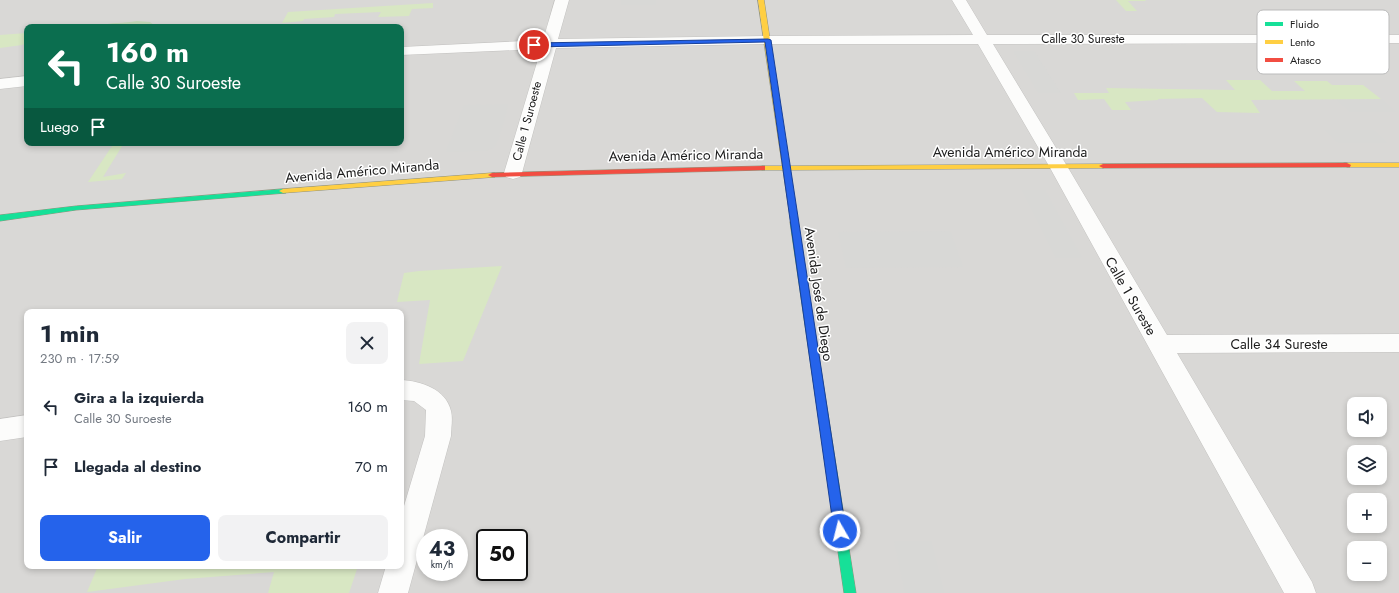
<!DOCTYPE html>
<html lang="es">
<head>
<meta charset="utf-8">
<style>
  :root { --surface:#fff; --page:#f2f2f3; --text:#1f2937; --muted:#747a83; --accent:#2563eb }
  body { margin:0; font-family:Jost,sans-serif; background:var(--page); color:var(--text); height:100vh; display:flex; flex-direction:column; font-size:15px; white-space:nowrap }
  * { box-sizing:border-box; margin:0 }
  p { font-size:13px; color:var(--muted) }
  .icon { flex:none; width:22px; height:22px; fill:none; stroke:currentColor; stroke-width:2; stroke-linecap:round; stroke-linejoin:round }
  .map { position:relative; flex:1; overflow:hidden }
  .side { position:absolute; left:24px; top:309px; width:380px; height:260px; display:flex; flex-direction:column; background:var(--surface); border-radius:8px; box-shadow:0 2px 6px #0003 }
  .side>* { flex:none }
  .top-card { position:absolute; left:24px; top:24px; width:380px; height:122px; border-radius:8px; box-shadow:0 2px 6px #0003; background:#0b6e4f; color:#fff; overflow:hidden }
  .tools { position:absolute; left:1347px; top:397px; display:grid; gap:8px }
  .tools a { display:grid; place-items:center; width:40px; height:40px; border-radius:8px; background:var(--surface); box-shadow:0 2px 6px #0003; font-size:20px }
  .speed { position:absolute; left:416px; top:529px; display:flex; gap:8px; font-size:20px; font-weight:700; text-align:center }
  .speed>* { display:grid; place-content:center; width:52px; height:52px; border-radius:50%; background:var(--surface); box-shadow:0 2px 6px #0003; line-height:1 }
  .speed small { font-size:10px; font-weight:400 }
  .speed .limit { border:2px solid #111; border-radius:6px; background:#fff; color:#111 }
  .pin { position:absolute; display:grid; place-items:center; width:34px; height:34px; color:#fff; margin:-17px; border:2px solid #fff; border-radius:50%; box-shadow:0 1px 4px #0007 }
  .me { position:absolute; width:44px; margin:-22px; rotate:352deg; stroke-linejoin:round; filter:drop-shadow(0 0 3px #0008) }
  .turn { display:flex; align-items:center; gap:14px; height:84px; padding:0 16px; font-size:18px }
  .turn .icon { width:52px; height:52px; stroke-width:2.5 }
  .turn b { display:block; font-size:28px; line-height:34px }
  .then { display:flex; align-items:center; height:38px; padding:0 16px; background:#0003; gap:8px; font-size:15px }
  .round { display:grid; place-items:center; flex:none; width:42px; height:42px; border-radius:8px; background:var(--page) }
  .overview { display:flex; align-items:center; justify-content:space-between; height:68px; padding:0 16px }
  h1 { font-size:24px; font-weight:700; line-height:30px }
  .cta { display:flex; gap:8px; margin-top:auto; padding:8px 16px }
  .cta a { flex:1; height:46px; border-radius:8px; background:var(--accent); color:#fff; font-size:16px; font-weight:700; line-height:46px; text-align:center }
  .cta a+a { background:var(--page); color:var(--text) }
  ul { padding:0; list-style:none }
  li { display:flex; align-items:center; gap:12px; height:60px; padding:0 16px }
  li div { flex:1 }
  li b { display:block; font-size:15px }
  li em { font-style:normal }
  .map>svg:first-child { display:block }
  .residential { fill:#d9d8d6; fill-rule:evenodd }
  .religious { fill:#d8d8d6 }
  .grass { fill:#d8e7c3 }
  .forest { fill:#c6d9ba }
  .lines { fill:none; stroke-linecap:round; stroke-linejoin:round }
  .street-casing { stroke:#c3c2c0; stroke-width:1 }
  .fast-casing { stroke:#92937d; stroke-width:1 }
  .slow-casing { stroke:#92937d; stroke-width:1 }
  .jam-casing { stroke:#92937d; stroke-width:1 }
  .street { fill:#fcfcfb; fill-rule:evenodd }
  .fast { fill:#16e098; fill-rule:evenodd }
  .slow { fill:#ffcf43; fill-rule:evenodd }
  .jam { fill:#f24e42; fill-rule:evenodd }
  .route { fill:#2563eb; stroke:#184099 }
  .labels { text-anchor:middle; stroke-width:3; stroke-linejoin:round; paint-order:stroke }
  .far-street-label { font-size:12px; fill:#1c1c1c; stroke:#fff }
  .street-label { font-size:14px; fill:#1c1c1c; stroke:#fff }
  .key { fill:#fff; stroke:#bbb; stroke-width:1 }
  .key-label { font-size:11px; fill:#1c1c1c }
</style>
</head>
<body>
<div class="map">
<svg width="1399" height="593" viewBox="0 0 1399 593">
  <rect width="100%" height="100%" fill="#eae8e4"/>
  <!-- residential -->
  <path class="residential" d="M 0,0 L 1399,0 L 1399,593 L 0,593 ZM 27,27 L 401,27 L 401,143 L 27,143 ZM 27,312 L 401,312 L 401,566 L 27,566 ZM 1354,404 L 1380,404 L 1380,430 L 1354,430 ZM 1354,452 L 1380,452 L 1380,478 L 1354,478 ZM 1354,500 L 1380,500 L 1380,526 L 1354,526 ZM 425,538 L 459,538 L 459,572 L 425,572 ZM 485,538 L 519,538 L 519,572 L 485,572 ZM 1354,548 L 1380,548 L 1380,574 L 1354,574 Z"/>
  <!-- religious -->
  <g class="religious">
    <rect x="621" y="0" width="35" height="5"/>
    <path d="M 1013,51 L 1034,51 L 1061,93 L 1038,93 Z"/>
    <path d="M 1381,99 L 1396,112 L 1351,112 L 1337,100 Z"/>
    <path d="M 508,104 L 504,121 L 497,143 L 493,148 L 486,151 L 446,152 L 464,105 Z"/>
    <path d="M 1325,130 L 1373,130 L 1387,143 L 1339,143 Z"/>
    <path d="M 1022,190 L 1045,190 L 1082,258 L 1056,258 Z"/>
    <path d="M 950,231 L 963,267 L 846,268 L 838,232 Z"/>
    <path d="M 894,541 L 931,541 L 944,593 L 905,593 Z"/>
  </g>
  <!-- grass -->
  <g class="grass">
    <path d="M 1116,0 L 1145,0 L 1146,1 L 1128,1 L 1137,11 L 1126,11 Z"/>
    <path d="M 433,3 L 433,8 L 412,9 L 409,16 L 378,17 L 381,12 L 335,14 L 334,17 L 304,19 L 303,21 L 282,23 L 288,12 Z"/>
    <path d="M 27,33 L 27,43 L 22,45 L 0,48 L 0,35 Z"/>
    <path d="M 1226,80 L 1260,80 L 1272,91 L 1305,91 L 1294,81 L 1327,81 L 1332,85 L 1363,85 L 1381,99 L 1251,100 L 1260,113 L 1217,112 L 1202,98 L 1158,99 L 1158,100 L 1125,102 L 1131,110 L 1112,110 L 1104,99 L 1078,100 L 1074,93 L 1109,93 L 1106,88 L 1235,90 Z"/>
    <path d="M 114,143 L 127,143 L 124,143 L 103,177 L 126,173 L 122,179 L 88,182 Z"/>
    <path d="M 502,266 L 463,361 L 419,364 L 430,300 L 397,302 L 404,273 L 419,271 Z"/>
    <path d="M 98,566 L 358,566 L 349,593 L 268,593 L 274,572 L 185,579 L 87,592 Z"/>
  </g>
  <!-- forest -->
  <path class="forest" d="M 137,21 L 150,22 L 154,25 L 152,27 L 98,27 C 111,21 124,24 137,21 Z"/>
  <g class="lines">
    <defs>
      <g id="street">
        <path d="M 555,0 L 569,0 L 558,39 L 768,36 L 973,35 L 952,0 L 966,0 L 987,35 L 1399,35 L 1399,43 L 993,44 L 1067,166 L 1167,335 L 1399,334 L 1399,352 L 1177,353 L 1312,582 L 1316,593 L 1284,593 L 1049,166 L 978,44 L 768,44 L 556,48 L 522,173 L 520,177 L 513,179 L 506,177 L 504,173 L 541,49 L 401,55 L 401,47 L 543,40 Z"/>
        <path d="M 27,76 L 27,86 L 0,89 L 0,79 Z"/>
        <path d="M 401,380 C 421,381 446,389 451,411 C 453,419 451,428 451,436 L 408,593 L 378,593 L 386,566 L 401,566 L 401,516 L 425,436 L 426,410 L 414,401 L 401,400 Z"/>
        <path d="M 27,415 L 27,437 L 0,441 L 0,419 Z"/>
      </g>
      <g id="fast">
        <path d="M 283,189 L 287,191 L 286,193 L 76,210 L 0,221 L 0,215 L 76,206 Z"/>
        <path d="M 794,219 L 798,222 L 856,593 L 844,593 L 790,222 Z"/>
      </g>
      <g id="slow">
        <path d="M 758,0 L 764,0 L 789,166 L 1103,164 L 1107,166 L 1103,168 L 790,170 L 798,222 L 794,225 L 791,224 L 783,170 L 762,170 L 758,168 L 762,166 L 782,166 Z"/>
        <path d="M 1344,163 L 1399,163 L 1399,167 L 1347,167 L 1343,165 Z"/>
        <path d="M 492,173 L 495,173 L 495,177 L 283,193 L 279,191 L 283,189 Z"/>
      </g>
      <g id="jam">
        <path d="M 1347,163 L 1351,165 L 1350,167 L 1103,168 L 1099,166 L 1103,164 Z"/>
        <path d="M 762,166 L 765,166 L 765,170 L 492,177 L 488,175 L 492,173 Z"/>
      </g>
    </defs>
    <!-- street casing -->
    <use href="#street" class="street-casing"/>
    <!-- fast casing -->
    <use href="#fast" class="fast-casing"/>
    <!-- slow casing -->
    <use href="#slow" class="slow-casing"/>
    <!-- jam casing -->
    <use href="#jam" class="jam-casing"/>
    <!-- street -->
    <use href="#street" class="street"/>
    <!-- fast -->
    <use href="#fast" class="fast"/>
    <!-- slow -->
    <use href="#slow" class="slow"/>
    <!-- jam -->
    <use href="#jam" class="jam"/>
  </g>
  <!-- route -->
  <path class="route" d="M 768,39 L 771,40 L 846,531 L 845,535 L 840,536 L 836,535 L 834,531 L 765,42 L 534,47 L 531,45 L 534,43 Z"/>
  <g class="labels">
    <!-- far-street labels -->
    <g class="far-street-label">
      <text x="1083" y="43">Calle 30 Sureste</text>
      <text transform="translate(527 121) rotate(-75)" y="4">Calle 1 Suroeste</text>
    </g>
    <!-- street labels -->
    <g class="street-label">
      <text x="1010" y="157">Avenida Américo Miranda</text>
      <text transform="translate(686 155) rotate(-1)" y="5">Avenida Américo Miranda</text>
      <text transform="translate(362 171) rotate(-5)" y="5">Avenida Américo Miranda</text>
      <text transform="translate(819 294) rotate(82)" y="5">Avenida José de Diego</text>
      <text transform="translate(1131 296) rotate(60)" y="5">Calle 1 Sureste</text>
      <text x="1279" y="349">Calle 34 Sureste</text>
    </g>
  </g>
  <!-- legend -->
  <rect x="1257" y="10" width="132" height="64" rx="6" class="key"/>
  <rect x="1265" y="22" width="18" height="4" fill="#16e098"/>
  <rect x="1265" y="40" width="18" height="4" fill="#ffcf43"/>
  <rect x="1265" y="58" width="18" height="4" fill="#f24e42"/>
  <g class="key-label">
    <text x="1290" y="28">Fluido</text>
    <text x="1290" y="46">Lento</text>
    <text x="1290" y="64">Atasco</text>
  </g>
</svg>
<div class="tools">
<a><svg class="icon" aria-label="sound" viewBox="0 0 24 24"><path d="M4 9h4l5-4v14l-5-4H4zM17 9q2 3 0 6"/></svg></a>
<a><svg class="icon" aria-label="layers" viewBox="0 0 24 24"><path d="M12 4l9 5-9 5-9-5zM3 14l9 5 9-5"/></svg></a>
<a>+</a>
<a>−</a>
</div>
<div class="speed"><div>43<small>km/h</small></div><div class="limit">50</div></div>
<div class="pin" style="left:534px;top:45px;background:#d93025"><svg class="icon" aria-label="arrive" viewBox="0 0 24 24"><path d="M6 21V4h12l-3 4 3 4H6"/></svg></div>
<svg class="me" style="left:840px;top:531px" viewBox="-20 -20 40 40"><circle r="17" fill="#2563eb" stroke="#fff" stroke-width="3"/><path d="M0-11L8 9 0 5-8 9z" fill="#fff"/></svg>
<div class="top-card">
<div class="turn"><svg class="icon" aria-label="left" viewBox="0 0 24 24"><path d="M17 20v-9H6M10 6l-5 5 5 5"/></svg><div><b>160 m</b>Calle 30 Suroeste</div></div>
<div class="then">Luego<svg class="icon" aria-label="arrive" viewBox="0 0 24 24"><path d="M6 21V4h12l-3 4 3 4H6"/></svg></div>
</div>
<section class="side">
<div class="overview"><div><h1>1 min</h1><p>230 m · 17:59</p></div><a class="round"><svg class="icon" aria-label="close" viewBox="0 0 24 24"><path d="M6 6l12 12M18 6L6 18"/></svg></a></div>
<ul>
<li><svg class="icon" aria-label="left" viewBox="0 0 24 24"><path d="M17 20v-9H6M10 6l-5 5 5 5"/></svg><div><b>Gira a la izquierda</b><p>Calle 30 Suroeste</p></div><em>160 m</em></li>
<li><svg class="icon" aria-label="arrive" viewBox="0 0 24 24"><path d="M6 21V4h12l-3 4 3 4H6"/></svg><div><b>Llegada al destino</b></div><em>70 m</em></li>
</ul>
<div class="cta"><a>Salir</a><a>Compartir</a></div>
</section>
</div>
</body>
</html>
